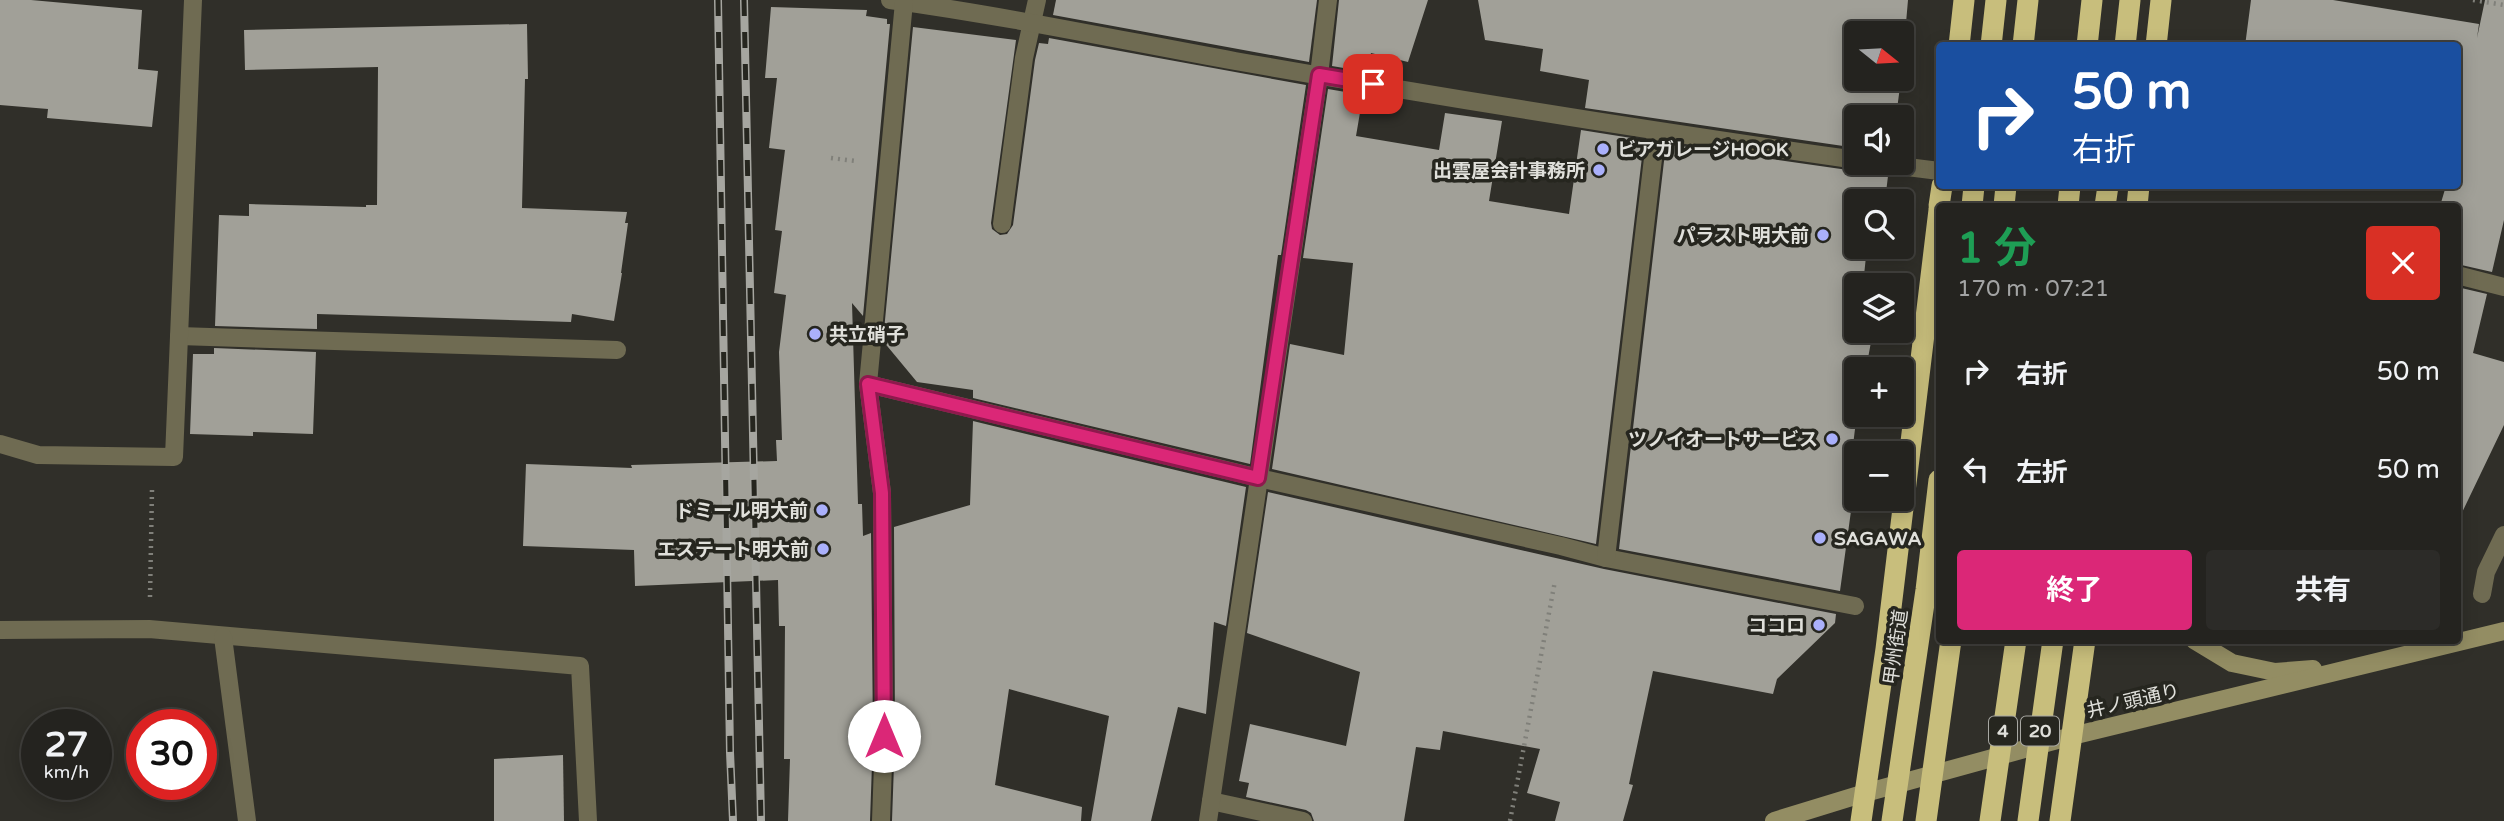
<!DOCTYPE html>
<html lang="ja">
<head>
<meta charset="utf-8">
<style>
  :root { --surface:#24231f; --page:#2c2b28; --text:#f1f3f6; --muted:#a3a4a4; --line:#41403d; --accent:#db2777 }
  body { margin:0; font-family:"Varela Round","Noto Sans JP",sans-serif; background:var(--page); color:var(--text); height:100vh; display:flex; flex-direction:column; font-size:26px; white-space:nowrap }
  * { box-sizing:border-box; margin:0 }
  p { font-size:23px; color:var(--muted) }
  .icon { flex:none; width:38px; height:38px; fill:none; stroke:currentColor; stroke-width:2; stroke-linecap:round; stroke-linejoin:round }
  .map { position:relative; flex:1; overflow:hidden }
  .drawer { position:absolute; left:1936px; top:203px; width:525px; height:441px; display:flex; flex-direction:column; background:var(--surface); border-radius:7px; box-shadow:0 4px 18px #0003,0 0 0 2px var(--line) }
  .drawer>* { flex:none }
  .top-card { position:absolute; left:1936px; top:42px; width:525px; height:147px; border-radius:7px; box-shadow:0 4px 18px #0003,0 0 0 2px var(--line); background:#1a4fa0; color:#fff; overflow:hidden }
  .needle { width:46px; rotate:108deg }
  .fabs { position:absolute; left:1844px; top:21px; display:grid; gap:14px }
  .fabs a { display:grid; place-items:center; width:70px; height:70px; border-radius:7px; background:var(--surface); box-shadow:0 4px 18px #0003,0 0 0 2px var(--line); font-size:35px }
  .speed { position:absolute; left:21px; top:709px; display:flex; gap:14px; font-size:35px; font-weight:700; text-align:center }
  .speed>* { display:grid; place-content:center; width:91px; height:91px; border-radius:50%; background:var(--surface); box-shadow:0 4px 18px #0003,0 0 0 2px var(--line); line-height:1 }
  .speed small { font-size:18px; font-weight:400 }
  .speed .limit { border:10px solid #d22; background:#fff; color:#111 }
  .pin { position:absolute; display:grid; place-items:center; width:60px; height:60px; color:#fff; margin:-30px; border-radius:14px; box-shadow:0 4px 10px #0006 }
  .me { position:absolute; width:77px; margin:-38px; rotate:0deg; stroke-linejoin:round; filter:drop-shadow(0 0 5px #0008) }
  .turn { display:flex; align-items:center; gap:24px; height:147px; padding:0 21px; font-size:32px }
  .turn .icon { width:91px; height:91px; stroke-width:2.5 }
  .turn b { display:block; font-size:49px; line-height:60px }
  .round { display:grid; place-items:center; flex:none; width:74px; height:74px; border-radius:7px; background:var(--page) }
  .overview { display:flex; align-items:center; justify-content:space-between; height:119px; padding:0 21px }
  h1 { font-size:42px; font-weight:700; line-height:52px; color:#1e9e55 }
  .primary-button { display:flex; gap:14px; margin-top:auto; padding:14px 21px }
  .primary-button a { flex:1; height:80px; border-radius:7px; background:var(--accent); color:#fff; font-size:28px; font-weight:700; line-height:80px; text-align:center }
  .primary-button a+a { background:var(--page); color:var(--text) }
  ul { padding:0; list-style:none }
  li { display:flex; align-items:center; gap:21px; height:98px; padding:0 21px }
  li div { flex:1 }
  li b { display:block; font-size:26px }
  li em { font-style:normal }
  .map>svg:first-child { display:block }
  .building { fill:#a1a098 }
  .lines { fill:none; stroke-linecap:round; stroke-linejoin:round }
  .path { stroke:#80807a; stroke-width:4.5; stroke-dasharray:2 5; stroke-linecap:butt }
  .lane { stroke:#6f6b52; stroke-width:18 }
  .street { stroke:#6f6b52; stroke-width:18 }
  .secondary { stroke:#938d63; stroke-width:18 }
  .highway { stroke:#c8be7c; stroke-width:21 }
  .rail-casing { stroke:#a6a6a0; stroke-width:8 }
  .rail { stroke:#26261f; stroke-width:5; stroke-dasharray:16; stroke-linecap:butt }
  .highway-bridge { stroke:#c8be7c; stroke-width:21 }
  .route-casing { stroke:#8e194d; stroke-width:18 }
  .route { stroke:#db2777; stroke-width:12 }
  .poi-dot { fill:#aab0fb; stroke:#26261f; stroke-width:2.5 }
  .labels { text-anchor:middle; stroke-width:7; stroke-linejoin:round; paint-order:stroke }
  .shield { fill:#26261f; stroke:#a8a8a3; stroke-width:2 }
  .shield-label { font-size:18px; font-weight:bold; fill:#e0e0db }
  .poi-label { font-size:19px; font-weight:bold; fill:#e0e0db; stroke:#26261f; text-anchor:end }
  .street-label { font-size:19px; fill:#e0e0db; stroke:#26261f }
</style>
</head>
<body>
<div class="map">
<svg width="2504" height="821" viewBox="0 0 2504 821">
  <rect width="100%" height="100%" fill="#302f29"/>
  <!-- building -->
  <g class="building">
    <path d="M 0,0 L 31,0 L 142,10 L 138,69 L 158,71 L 152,127 L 47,118 L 48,109 L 0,105 Z"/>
    <path d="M 1056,0 L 1317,0 L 1309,62 L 1053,15 Z"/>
    <path d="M 1339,0 L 1428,0 L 1408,62 L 1371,53 L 1367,72 L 1332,66 Z"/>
    <path d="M 1478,0 L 1908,0 L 1902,69 L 1902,33 L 1857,33 L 1857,79 L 1901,79 L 1896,117 L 1857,117 L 1857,148 L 1585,108 L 1589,80 L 1540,71 L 1543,49 L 1485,40 Z"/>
    <path d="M 2251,0 L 2333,0 L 2479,24 L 2477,38 L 2485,0 L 2504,0 L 2504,220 L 2492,272 L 2457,264 L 2457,206 L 2440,206 L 2446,186 L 2457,186 L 2457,46 L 2245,46 Z"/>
    <path d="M 771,7 L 867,10 L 866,16 L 887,19 L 887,24 L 890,24 L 863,316 L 852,303 L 858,504 L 862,504 L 863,536 L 871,533 L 873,736 L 870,821 L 788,821 L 790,759 L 784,759 L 785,626 L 779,626 L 778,580 L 635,586 L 634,550 L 523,546 L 526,464 L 632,468 L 631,465 L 777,461 L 776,440 L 782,440 L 779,352 L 786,295 L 774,293 L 782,231 L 775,230 L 785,150 L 769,148 L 777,78 L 765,78 Z"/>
    <path d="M 527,24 L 528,79 L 525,79 L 522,208 L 627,212 L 625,223 L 628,223 L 621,273 L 622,273 L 614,321 L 572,314 L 571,322 L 317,314 L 317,329 L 215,326 L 219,215 L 249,216 L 249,204 L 366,207 L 366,205 L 377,205 L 378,67 L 245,70 L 244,30 Z"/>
    <path d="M 913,27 L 1016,40 L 991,223 L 992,229 L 1000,235 L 1007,234 L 1013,225 L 1035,60 L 1039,43 L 1048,44 L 1049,38 L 1306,85 L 1281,255 L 1278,255 L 1250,464 L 973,398 L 973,390 L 917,382 L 883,341 Z"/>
    <path d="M 1328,89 L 1363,95 L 1356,136 L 1439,150 L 1445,113 L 1502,121 L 1489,201 L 1569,214 L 1581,130 L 1644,140 L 1596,544 L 1272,469 L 1290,344 L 1344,355 L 1353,263 L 1303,258 Z"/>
    <path d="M 1666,144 L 1855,171 L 1866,167 L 1874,174 L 1888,176 L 1885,201 L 1857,201 L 1857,247 L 1867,247 L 1863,285 L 1857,285 L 1856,339 L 1871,342 L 1866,369 L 1857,369 L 1857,415 L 1859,415 L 1859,421 L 1856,421 L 1845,510 L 1851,511 L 1840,591 L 1619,549 Z"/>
    <path d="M 2457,287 L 2487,294 L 2473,353 L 2504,362 L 2504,425 L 2457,523 Z"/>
    <path d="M 214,348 L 316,352 L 313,434 L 253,432 L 253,436 L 190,434 L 193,354 L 214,354 Z"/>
    <path d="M 973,421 L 1246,487 L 1226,626 L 1214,622 L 1206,714 L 1178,707 L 1151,821 L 1091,821 L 1109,716 L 1009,689 L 995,785 L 1082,807 L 1081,821 L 892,821 L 895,736 L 894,527 L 970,505 Z"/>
    <path d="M 1268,492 L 1604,569 L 1836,614 L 1835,623 L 1777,679 L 1773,694 L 1653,671 L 1629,784 L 1633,785 L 1623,821 L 1555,821 L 1560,802 L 1527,793 L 1540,749 L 1443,731 L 1440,750 L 1416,747 L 1404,821 L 1314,821 L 1311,813 L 1306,810 L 1246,797 L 1249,783 L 1239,781 L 1250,724 L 1346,746 L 1360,672 L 1247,633 Z"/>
    <path d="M 563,755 L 564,821 L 494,821 L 494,759 Z"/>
  </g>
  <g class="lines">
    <!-- path -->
    <g class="path">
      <path d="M 2473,0 L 2504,5"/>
      <path d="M 831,158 L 855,161"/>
      <path d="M 150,597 L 152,490"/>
      <path d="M 1510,821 L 1555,581"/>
    </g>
    <!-- lane -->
    <g class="lane">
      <path d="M 1002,224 L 1024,58 L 1037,0"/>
      <path d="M 179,336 L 617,350"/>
      <path d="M 868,384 L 1259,478 L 1561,546 L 1606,558 L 1855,606"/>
      <path d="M 0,444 L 38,455 L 174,457 L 193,0"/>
      <path d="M 1606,558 L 1656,133"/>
      <path d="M 0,630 L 149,629 L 580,666 L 588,821"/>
      <path d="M 223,637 L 247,821"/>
      <path d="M 1211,801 L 1303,821"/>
      <path d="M 1208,821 L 1319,75 L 1328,0"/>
    </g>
    <!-- street -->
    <g class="street">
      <path d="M 890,0 C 1006,16 1120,40 1235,61 C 1441,97 1649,131 1857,160"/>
      <path d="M 1876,163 L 1939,171"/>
      <path d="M 2457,275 L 2504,287"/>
      <path d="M 2482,594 L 2486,572 L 2504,535"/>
      <path d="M 881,821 L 884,736 L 882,493 L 868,384 L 904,2"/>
    </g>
    <!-- secondary -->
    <g class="secondary">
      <path d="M 2194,640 L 2232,663 L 2275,672 L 2313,669"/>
      <path d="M 1774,821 L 1865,793 L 2072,736 L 2504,631"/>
    </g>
    <!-- highway -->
    <g class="highway">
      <path d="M 1959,46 L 1964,0"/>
      <path d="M 1991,46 L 1996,0"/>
      <path d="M 2023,46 L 2028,0"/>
      <path d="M 2087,46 L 2092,0"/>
      <path d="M 2125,46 L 2130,0"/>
      <path d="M 2156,46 L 2161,0"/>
      <path d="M 1939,206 L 1942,186"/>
      <path d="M 1972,206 L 1974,186"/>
      <path d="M 2004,206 L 2006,186"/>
      <path d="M 2068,206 L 2070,186"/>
      <path d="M 2105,206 L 2108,186"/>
      <path d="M 2137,206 L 2139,186"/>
      <path d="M 1861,821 L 1886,649 L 1939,210"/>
      <path d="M 2060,821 L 2085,640"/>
    </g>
    <defs>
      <g id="rail">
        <path d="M 718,0 L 730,752 L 733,821"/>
        <path d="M 744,0 L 761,821"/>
      </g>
    </defs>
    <!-- rail casing -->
    <use href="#rail" class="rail-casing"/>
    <!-- rail -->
    <use href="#rail" class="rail"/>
    <!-- highway-bridge -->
    <g class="highway-bridge">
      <path d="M 1892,821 L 1926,590 L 1939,480"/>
      <path d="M 1926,821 L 1951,640"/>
      <path d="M 1990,821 L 2016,640"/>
      <path d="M 2028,821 L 2053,640"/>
    </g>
  </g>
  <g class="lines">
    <defs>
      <path id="route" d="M 884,736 L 882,493 L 868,384 L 1258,478 L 1319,75 L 1373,84"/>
    </defs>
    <!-- route casing -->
    <use href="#route" class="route-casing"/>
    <!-- route -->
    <use href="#route" class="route"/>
  </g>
  <!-- markers -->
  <g class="poi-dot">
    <circle cx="1603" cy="149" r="7"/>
    <circle cx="1599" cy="170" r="7"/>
    <circle cx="1823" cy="235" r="7"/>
    <circle cx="815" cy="334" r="7"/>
    <circle cx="1832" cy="439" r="7"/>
    <circle cx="822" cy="510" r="7"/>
    <circle cx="1820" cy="538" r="7"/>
    <circle cx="823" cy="549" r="7"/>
    <circle cx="1819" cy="625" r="7"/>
  </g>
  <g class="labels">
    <!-- shield labels -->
    <g class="shield">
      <rect x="1989" y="716.5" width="28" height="29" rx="5"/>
      <rect x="2021" y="716.5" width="38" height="29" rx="5"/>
    </g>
    <g class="shield-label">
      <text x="2003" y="737">4</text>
      <text x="2040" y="737">20</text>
    </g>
    <!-- poi labels -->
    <g class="poi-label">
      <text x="1617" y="156" text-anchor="start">ビアガレージHOOK</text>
      <text x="1585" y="177">出雲屋会計事務所</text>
      <text x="1809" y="242">パラスト明大前</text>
      <text x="829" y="341" text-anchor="start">共立硝子</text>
      <text x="1818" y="446">ツノイオートサービス</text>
      <text x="808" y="517">ドミール明大前</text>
      <text x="1834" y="545" text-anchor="start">SAGAWA</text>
      <text x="809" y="556">エステート明大前</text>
      <text x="1805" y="632">ココロ</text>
    </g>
    <!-- street labels -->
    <g class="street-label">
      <text transform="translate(1895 647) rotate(-82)" y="7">甲州街道</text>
      <text transform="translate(2133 700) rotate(-13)" y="7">井ノ頭通り</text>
    </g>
  </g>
</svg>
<div class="fabs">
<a><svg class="needle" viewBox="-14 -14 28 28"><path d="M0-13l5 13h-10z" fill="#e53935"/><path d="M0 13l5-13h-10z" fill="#a3a4a4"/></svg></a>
<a><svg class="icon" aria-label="sound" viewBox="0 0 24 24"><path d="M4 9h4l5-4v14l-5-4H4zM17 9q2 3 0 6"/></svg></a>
<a><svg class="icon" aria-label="search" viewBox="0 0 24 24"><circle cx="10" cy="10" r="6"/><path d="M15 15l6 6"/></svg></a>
<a><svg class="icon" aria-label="layers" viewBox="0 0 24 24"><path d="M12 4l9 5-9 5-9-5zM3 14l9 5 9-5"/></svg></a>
<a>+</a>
<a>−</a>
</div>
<div class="speed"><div>27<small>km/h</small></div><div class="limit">30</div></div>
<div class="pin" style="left:1373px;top:84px;background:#d93025"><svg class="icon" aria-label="arrive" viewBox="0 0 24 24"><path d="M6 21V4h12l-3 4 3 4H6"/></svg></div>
<svg class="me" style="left:884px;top:736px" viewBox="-20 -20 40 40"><circle r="19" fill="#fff"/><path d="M0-13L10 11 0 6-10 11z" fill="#db2777"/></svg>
<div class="top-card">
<div class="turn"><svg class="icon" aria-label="right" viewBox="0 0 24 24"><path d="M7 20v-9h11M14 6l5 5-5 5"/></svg><div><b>50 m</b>右折</div></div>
</div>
<section class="drawer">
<div class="overview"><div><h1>1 分</h1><p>170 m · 07:21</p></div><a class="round" style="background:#d93025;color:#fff"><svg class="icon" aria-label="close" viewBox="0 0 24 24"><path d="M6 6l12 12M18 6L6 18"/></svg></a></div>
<ul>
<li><svg class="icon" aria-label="right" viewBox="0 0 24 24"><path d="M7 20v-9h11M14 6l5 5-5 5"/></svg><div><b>右折</b></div><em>50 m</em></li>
<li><svg class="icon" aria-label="left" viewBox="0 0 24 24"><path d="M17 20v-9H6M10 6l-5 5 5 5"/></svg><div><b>左折</b></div><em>50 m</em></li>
</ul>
<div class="primary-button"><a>終了</a><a>共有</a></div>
</section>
</div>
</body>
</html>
